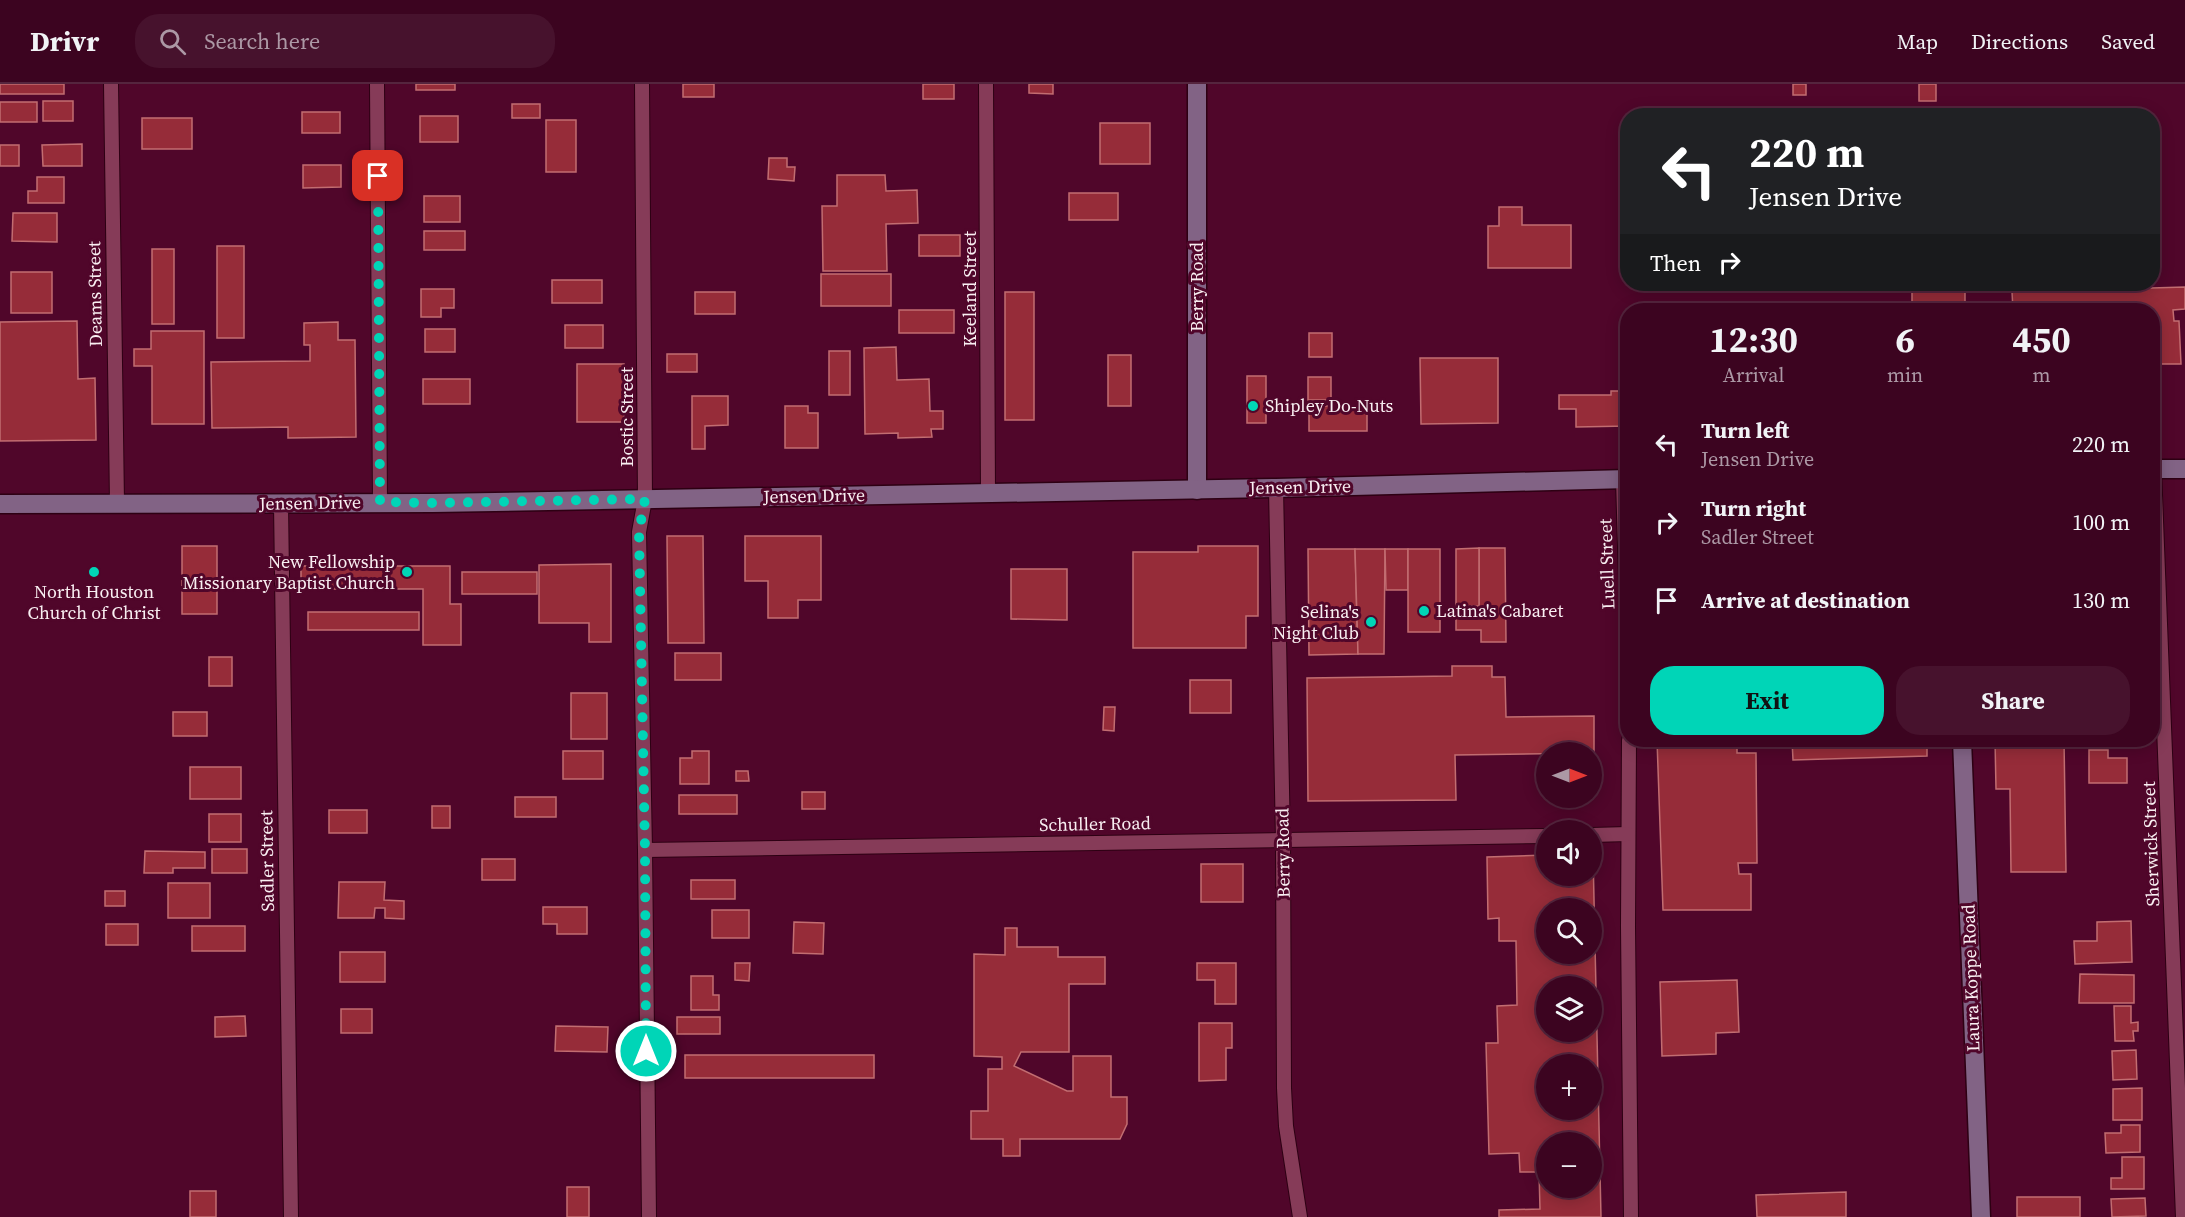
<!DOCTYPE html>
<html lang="en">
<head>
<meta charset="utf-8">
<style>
  :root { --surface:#3c0420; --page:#47122d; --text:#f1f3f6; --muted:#ac98a5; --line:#55253e; --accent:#00d5b7 }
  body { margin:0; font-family:"Source Serif 4",serif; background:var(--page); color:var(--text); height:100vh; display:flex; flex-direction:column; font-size:22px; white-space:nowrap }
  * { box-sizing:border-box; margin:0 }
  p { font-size:20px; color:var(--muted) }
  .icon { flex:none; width:33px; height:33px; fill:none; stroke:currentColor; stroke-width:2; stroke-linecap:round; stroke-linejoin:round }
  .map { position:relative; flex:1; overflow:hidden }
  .panel { position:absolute; left:1620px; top:219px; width:540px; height:444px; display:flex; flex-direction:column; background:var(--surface); border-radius:24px; box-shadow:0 3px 15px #0003,0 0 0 2px var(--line) }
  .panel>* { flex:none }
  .guide { position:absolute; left:1620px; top:24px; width:540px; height:183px; border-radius:24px; box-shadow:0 3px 15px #0003,0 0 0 2px var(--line); background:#202124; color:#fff; overflow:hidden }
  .needle { width:39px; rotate:90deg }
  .controls { position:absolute; left:1536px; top:658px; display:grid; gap:12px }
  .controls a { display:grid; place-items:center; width:66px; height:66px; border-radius:50%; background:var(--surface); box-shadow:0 3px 15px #0003,0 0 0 2px var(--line); font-size:30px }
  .pin { position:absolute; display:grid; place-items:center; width:51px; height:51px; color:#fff; margin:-26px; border-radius:12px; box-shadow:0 3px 9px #0006 }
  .me { position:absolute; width:66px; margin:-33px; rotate:0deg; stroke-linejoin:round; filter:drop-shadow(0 0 4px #0008) }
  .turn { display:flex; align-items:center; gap:21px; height:126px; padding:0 30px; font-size:27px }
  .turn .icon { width:78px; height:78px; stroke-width:2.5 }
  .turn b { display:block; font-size:42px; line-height:51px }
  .then { display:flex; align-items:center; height:57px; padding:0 30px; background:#0003; gap:12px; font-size:22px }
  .eta { display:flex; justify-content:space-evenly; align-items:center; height:102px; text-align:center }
  .eta b { font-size:36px; font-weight:700; line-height:42px }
  .action { display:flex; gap:12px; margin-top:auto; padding:12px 30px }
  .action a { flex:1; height:69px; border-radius:24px; background:var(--accent); color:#111; font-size:24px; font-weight:700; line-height:69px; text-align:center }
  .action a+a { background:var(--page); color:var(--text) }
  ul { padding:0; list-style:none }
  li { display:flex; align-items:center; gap:18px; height:78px; padding:0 30px }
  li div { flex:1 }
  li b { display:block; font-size:22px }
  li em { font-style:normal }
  header { display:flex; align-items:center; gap:36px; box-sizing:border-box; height:84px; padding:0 30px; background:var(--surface); border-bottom:2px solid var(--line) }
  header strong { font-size:28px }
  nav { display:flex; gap:33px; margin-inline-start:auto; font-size:21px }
  .search { width:420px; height:54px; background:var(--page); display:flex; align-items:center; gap:15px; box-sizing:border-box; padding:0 21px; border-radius:24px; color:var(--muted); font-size:22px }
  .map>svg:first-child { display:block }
  .building { fill:#962c39; stroke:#c26d71; stroke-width:1.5; fill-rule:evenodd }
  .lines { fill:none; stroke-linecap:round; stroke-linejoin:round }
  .street-casing { stroke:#2d0013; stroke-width:16 }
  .secondary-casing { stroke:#2d0013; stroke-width:21 }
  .street { stroke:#863b58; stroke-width:14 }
  .secondary { stroke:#826385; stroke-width:18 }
  .route { stroke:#00d5b7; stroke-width:10; stroke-dasharray:0 18 }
  .poi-dot { fill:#00d5b7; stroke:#50062a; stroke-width:2 }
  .labels { text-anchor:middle; stroke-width:6; stroke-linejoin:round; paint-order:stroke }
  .street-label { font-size:18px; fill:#f9eff2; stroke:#50062a }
  .poi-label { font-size:18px; fill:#f9eff2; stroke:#50062a; text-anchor:start }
</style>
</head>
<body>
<header>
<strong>Drivr</strong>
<div class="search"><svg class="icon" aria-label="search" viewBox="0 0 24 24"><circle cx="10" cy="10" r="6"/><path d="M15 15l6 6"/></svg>Search here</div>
<nav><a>Map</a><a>Directions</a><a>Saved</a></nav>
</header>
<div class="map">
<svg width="2185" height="1133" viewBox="0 0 2185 1133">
  <rect width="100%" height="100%" fill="#50062a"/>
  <!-- building -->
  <g class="building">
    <rect x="0" y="0" width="64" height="10"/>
    <rect x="416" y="0" width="39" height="6"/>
    <rect x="683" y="0" width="31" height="13"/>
    <rect x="923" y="0" width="31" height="15"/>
    <path d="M 1029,0 L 1053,0 L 1053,10 L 1029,9 Z"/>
    <rect x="1793" y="0" width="13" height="11"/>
    <rect x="1919" y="0" width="17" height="17"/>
    <rect x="43" y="17" width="30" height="20"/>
    <rect x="0" y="18" width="37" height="20"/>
    <rect x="512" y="20" width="28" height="14"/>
    <rect x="302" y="28" width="38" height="21"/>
    <rect x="420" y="32" width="38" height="26"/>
    <rect x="142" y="34" width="50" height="31"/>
    <rect x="546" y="36" width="30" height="52"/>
    <rect x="1100" y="39" width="50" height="41"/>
    <path d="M 82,60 L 82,82 L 43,82 L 42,61 Z"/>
    <rect x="0" y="61" width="19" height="21"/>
    <path d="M 769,74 L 787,74 L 787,83 L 795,83 L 794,97 L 768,95 Z"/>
    <path d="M 303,81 L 341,81 L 341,103 L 303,104 Z"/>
    <path d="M 837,91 L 885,91 L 886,107 L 917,106 L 918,139 L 886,140 L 887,187 L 823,187 L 822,122 L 837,122 Z"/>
    <path d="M 37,93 L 64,93 L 64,119 L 28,119 L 28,107 L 37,107 Z"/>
    <rect x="1069" y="109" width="49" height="27"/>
    <rect x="424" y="112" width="36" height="26"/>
    <path d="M 1499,123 L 1522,123 L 1522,141 L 1571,141 L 1571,184 L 1488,184 L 1488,142 L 1499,142 Z"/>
    <path d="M 13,129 L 57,129 L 57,158 L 12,157 Z"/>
    <rect x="424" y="147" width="41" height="19"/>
    <rect x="919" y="151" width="41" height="21"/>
    <rect x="217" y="162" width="27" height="92"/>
    <rect x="152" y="165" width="22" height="75"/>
    <rect x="11" y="188" width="41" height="41"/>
    <rect x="821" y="190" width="70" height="32"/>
    <rect x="552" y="196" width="50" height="23"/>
    <path d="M 1912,200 L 1979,200 L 1979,206 L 1965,206 L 1965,226 L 1912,226 Z"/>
    <path d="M 2185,203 L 2185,225 L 2173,226 L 2174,237 L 2179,237 L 2181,280 L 2155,280 L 2152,226 L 2013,226 L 2012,208 Z"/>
    <path d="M 421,205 L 454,205 L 454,224 L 441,224 L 441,233 L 421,233 Z"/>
    <rect x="695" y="208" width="40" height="22"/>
    <rect x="1005" y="208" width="29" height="128"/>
    <rect x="899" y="226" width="55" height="23"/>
    <path d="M 77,237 L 78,295 L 95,294 L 96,356 L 0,357 L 0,238 Z"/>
    <path d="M 338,238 L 338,256 L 355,256 L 356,353 L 288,354 L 288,343 L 212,344 L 211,278 L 310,277 L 310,261 L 304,261 L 304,239 Z"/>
    <rect x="565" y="241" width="38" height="23"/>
    <rect x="425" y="245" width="30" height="23"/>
    <path d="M 151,247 L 204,247 L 204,340 L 152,340 L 152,282 L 134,282 L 134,265 L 151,265 Z"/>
    <rect x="1309" y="249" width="23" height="24"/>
    <path d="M 896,263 L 897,296 L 929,295 L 930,327 L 943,327 L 943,345 L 931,345 L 932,353 L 898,354 L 898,349 L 865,350 L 864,264 Z"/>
    <rect x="829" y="267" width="21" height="44"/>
    <rect x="667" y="270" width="30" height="18"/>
    <rect x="1108" y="271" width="23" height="51"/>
    <path d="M 1420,274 L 1498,274 L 1498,339 L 1421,340 Z"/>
    <rect x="577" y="280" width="47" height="58"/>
    <rect x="1247" y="292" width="19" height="47"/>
    <rect x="1308" y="293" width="23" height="23"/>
    <rect x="423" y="295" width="47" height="25"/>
    <path d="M 1611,307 L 1628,307 L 1628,342 L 1576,343 L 1576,325 L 1559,325 L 1559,311 L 1611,311 Z"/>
    <path d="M 692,312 L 728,312 L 728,341 L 705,342 L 705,365 L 692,365 Z"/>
    <path d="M 785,322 L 808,322 L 808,329 L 818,329 L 818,364 L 785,364 Z"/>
    <rect x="1309" y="322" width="58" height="25"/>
    <path d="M 667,452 L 703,452 L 704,559 L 668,559 Z"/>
    <path d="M 745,452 L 821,452 L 821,516 L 798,516 L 798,534 L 768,534 L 768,497 L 745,497 Z"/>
    <rect x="182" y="462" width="35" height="68"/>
    <path d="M 1198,462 L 1258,462 L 1258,532 L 1246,532 L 1246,564 L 1133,564 L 1133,468 L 1198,468 Z"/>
    <path d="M 1479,464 L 1505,464 L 1506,558 L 1481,558 L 1481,546 L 1456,546 L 1456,522 L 1479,522 Z"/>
    <path d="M 1479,464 L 1479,522 L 1456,522 L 1456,465 Z"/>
    <path d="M 1308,465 L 1355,465 L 1358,570 L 1309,571 Z"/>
    <path d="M 1355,465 L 1385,465 L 1384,570 L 1358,570 Z"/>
    <path d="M 1385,465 L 1408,465 L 1408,506 L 1386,506 Z"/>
    <rect x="1408" y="465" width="32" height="83"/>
    <path d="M 611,480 L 611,558 L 589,558 L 589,539 L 539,539 L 539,481 Z"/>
    <path d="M 301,482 L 450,482 L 450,520 L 461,520 L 461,561 L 423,561 L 423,505 L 301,505 Z"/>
    <path d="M 1011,485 L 1067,485 L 1067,536 L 1011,535 Z"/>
    <rect x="462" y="488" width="75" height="22"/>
    <rect x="308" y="528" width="111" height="18"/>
    <rect x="675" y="569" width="46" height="27"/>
    <rect x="209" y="573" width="23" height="29"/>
    <path d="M 1452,582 L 1492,582 L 1492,593 L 1505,593 L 1506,633 L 1594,632 L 1594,669 L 1455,671 L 1456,716 L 1308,717 L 1307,594 L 1452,592 Z"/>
    <rect x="1190" y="596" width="41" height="33"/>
    <rect x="571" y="609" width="36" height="46"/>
    <path d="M 1104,623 L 1115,623 L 1114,647 L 1103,646 Z"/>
    <rect x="173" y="628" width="34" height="24"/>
    <path d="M 1657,656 L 1737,656 L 1737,669 L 1756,669 L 1757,779 L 1738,779 L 1739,790 L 1751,790 L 1751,826 L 1663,826 Z"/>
    <path d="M 1792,656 L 1927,656 L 1927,672 L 1793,676 Z"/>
    <path d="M 1995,656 L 2064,656 L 2066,788 L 2011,788 L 2010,705 L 1996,705 Z"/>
    <path d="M 2089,666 L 2108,666 L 2108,674 L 2127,674 L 2127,699 L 2089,699 Z"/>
    <rect x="563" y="667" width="40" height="28"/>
    <path d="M 692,667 L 709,667 L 709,700 L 680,700 L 680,674 L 692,674 Z"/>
    <rect x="190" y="683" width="51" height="32"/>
    <path d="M 736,687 L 748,687 L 749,697 L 736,697 Z"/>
    <rect x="802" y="708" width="23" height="17"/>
    <rect x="679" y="711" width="58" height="19"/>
    <rect x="515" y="713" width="41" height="20"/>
    <rect x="432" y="722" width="18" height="22"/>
    <rect x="329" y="726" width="38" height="23"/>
    <rect x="209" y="730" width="32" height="28"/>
    <rect x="212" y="765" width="35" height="24"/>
    <path d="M 145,767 L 205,768 L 205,784 L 173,784 L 173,789 L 144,789 Z"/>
    <path d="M 1592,770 L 1593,770 L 1601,1133 L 1499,1133 L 1499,1126 L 1540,1125 L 1539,1088 L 1520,1088 L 1519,1069 L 1489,1070 L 1486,959 L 1498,959 L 1497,922 L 1517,921 L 1516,857 L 1499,857 L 1499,834 L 1488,835 L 1487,773 L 1546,771 L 1546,792 L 1592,792 ZM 1546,825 L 1592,825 L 1592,870 L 1546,870 ZM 1546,903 L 1592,903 L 1592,948 L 1546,948 ZM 1546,981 L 1592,981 L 1592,1026 L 1546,1026 ZM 1546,1059 L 1592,1059 L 1592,1104 L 1546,1104 Z"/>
    <rect x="482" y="775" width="33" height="21"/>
    <rect x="1201" y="780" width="42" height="38"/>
    <rect x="691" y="796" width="44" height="19"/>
    <path d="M 339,798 L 385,798 L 384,816 L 404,817 L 404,835 L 385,834 L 385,824 L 375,824 L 374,834 L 338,834 Z"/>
    <rect x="168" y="799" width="42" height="35"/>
    <rect x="105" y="807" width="20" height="15"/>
    <path d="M 543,823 L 587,823 L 587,850 L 557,850 L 557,840 L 543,840 Z"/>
    <rect x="712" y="826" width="37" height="28"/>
    <path d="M 2131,837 L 2132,878 L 2075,880 L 2074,857 L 2097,857 L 2097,838 Z"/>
    <path d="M 794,838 L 824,839 L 823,870 L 793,869 Z"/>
    <rect x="106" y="840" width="32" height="21"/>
    <rect x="192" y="842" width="53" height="25"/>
    <path d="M 1005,844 L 1017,844 L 1017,863 L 1058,863 L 1058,873 L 1105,873 L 1105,900 L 1069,900 L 1069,968 L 1021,968 L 1014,982 L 1067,1007 L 1073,1007 L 1073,972 L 1111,972 L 1111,1013 L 1127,1013 L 1127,1040 L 1120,1055 L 1020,1055 L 1020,1072 L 1003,1072 L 1003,1055 L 971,1055 L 971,1027 L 988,1027 L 988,985 L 1002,985 L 1002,973 L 974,972 L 974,870 L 1005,871 Z"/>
    <rect x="340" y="868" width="45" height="30"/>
    <path d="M 735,879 L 750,879 L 749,897 L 735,896 Z"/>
    <path d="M 1197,879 L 1236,879 L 1236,920 L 1215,920 L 1215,896 L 1197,896 Z"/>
    <path d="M 2080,890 L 2134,891 L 2134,919 L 2079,919 Z"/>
    <path d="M 691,892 L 713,892 L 713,911 L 719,911 L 719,926 L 691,926 Z"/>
    <path d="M 1737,896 L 1739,948 L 1716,949 L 1716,970 L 1662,972 L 1660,898 Z"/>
    <path d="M 2114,922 L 2131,922 L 2131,939 L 2138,938 L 2138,947 L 2133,947 L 2134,957 L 2115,957 Z"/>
    <rect x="341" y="925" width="31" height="24"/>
    <path d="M 245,932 L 246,952 L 215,953 L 215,933 Z"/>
    <rect x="677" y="933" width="43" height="17"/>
    <path d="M 1199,939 L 1232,939 L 1232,964 L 1226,964 L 1226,996 L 1199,997 Z"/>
    <path d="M 556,942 L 608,943 L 607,968 L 555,967 Z"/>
    <path d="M 2136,966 L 2137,995 L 2113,996 L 2112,967 Z"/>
    <rect x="685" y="971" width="189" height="23"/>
    <path d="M 2142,1004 L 2142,1036 L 2113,1036 L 2113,1005 Z"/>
    <path d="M 2121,1041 L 2140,1041 L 2140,1068 L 2106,1069 L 2105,1049 L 2121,1049 Z"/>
    <path d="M 2122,1073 L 2144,1073 L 2144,1105 L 2111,1105 L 2111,1094 L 2122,1094 Z"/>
    <rect x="567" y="1103" width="22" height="30"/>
    <rect x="190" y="1107" width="26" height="26"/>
    <path d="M 1846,1108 L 1846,1133 L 1757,1133 L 1756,1111 Z"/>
    <rect x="2017" y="1113" width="63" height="20"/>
    <path d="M 2145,1114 L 2146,1132 L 2112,1133 L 2111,1115 Z"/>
  </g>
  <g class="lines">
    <defs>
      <g id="street">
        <path d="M 111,0 L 117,419"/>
        <path d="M 377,0 L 380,418"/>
        <path d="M 642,0 L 645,415 L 639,448 L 645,766 L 649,1133"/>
        <path d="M 986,0 L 988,409"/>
        <path d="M 2154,385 L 2183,1133"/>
        <path d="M 1623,395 L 1628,564"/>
        <path d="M 1276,404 L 1283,756 L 1284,1004 L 1286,1042 L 1300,1133"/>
        <path d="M 281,420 L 291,1133"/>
        <path d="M 1629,656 L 1628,843 L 1631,1133"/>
        <path d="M 1592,751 L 1628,750"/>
        <path d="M 645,766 L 1546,752"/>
      </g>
      <g id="secondary">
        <path d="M 1197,0 L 1197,406"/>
        <path d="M 2152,385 L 2185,385"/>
        <path d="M 0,420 L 433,419 L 1276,404 L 1628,395"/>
        <path d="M 1962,656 L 1981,1133"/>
      </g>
    </defs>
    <!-- street casing -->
    <use href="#street" class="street-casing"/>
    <!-- secondary casing -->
    <use href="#secondary" class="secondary-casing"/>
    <!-- street -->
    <use href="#street" class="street"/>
    <!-- secondary -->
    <use href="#secondary" class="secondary"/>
  </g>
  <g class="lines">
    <!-- route -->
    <path class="route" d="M 378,92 L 380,418 L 433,419 L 645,415 L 639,448 L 645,766 L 646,967"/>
  </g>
  <!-- markers -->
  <g class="poi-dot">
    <circle cx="1253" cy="322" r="6"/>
    <circle cx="94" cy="488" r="6"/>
    <circle cx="407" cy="488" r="6"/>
    <circle cx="1424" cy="527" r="6"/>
    <circle cx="1371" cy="538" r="6"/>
  </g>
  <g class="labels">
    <!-- street labels -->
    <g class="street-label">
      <text transform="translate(1197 203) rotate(-90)" y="6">Berry Road</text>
      <text transform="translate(970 205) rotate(-90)" y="6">Keeland Street</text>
      <text transform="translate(95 210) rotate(-91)" y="6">Deams Street</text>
      <text transform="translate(627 333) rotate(-90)" y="6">Bostic Street</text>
      <text transform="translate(1300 403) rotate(-1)" y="6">Jensen Drive</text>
      <text transform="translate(814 412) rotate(-1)" y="6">Jensen Drive</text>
      <text transform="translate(310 419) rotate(-1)" y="6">Jensen Drive</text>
      <text transform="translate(1607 480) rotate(-92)" y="6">Luell Street</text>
      <text transform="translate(1095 740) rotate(-1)" y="6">Schuller Road</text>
      <text transform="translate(2151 760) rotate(-92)" y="6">Sherwick Street</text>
      <text transform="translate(1283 769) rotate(-91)" y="6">Berry Road</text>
      <text transform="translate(267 777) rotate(-91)" y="6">Sadler Street</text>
      <text transform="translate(1971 894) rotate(-92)" y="6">Laura Koppe Road</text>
    </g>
    <!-- poi labels -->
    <g class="poi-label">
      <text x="1265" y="328">Shipley Do-Nuts</text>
      <text x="395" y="484" text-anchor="end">New Fellowship<tspan x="395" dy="21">Missionary Baptist Church</tspan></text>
      <text x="94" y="514" text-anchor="middle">North Houston<tspan x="94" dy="21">Church of Christ</tspan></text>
      <text x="1436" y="533">Latina's Cabaret</text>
      <text x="1359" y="534" text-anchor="end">Selina's<tspan x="1359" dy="21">Night Club</tspan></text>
    </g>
  </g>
</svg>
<div class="controls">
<a><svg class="needle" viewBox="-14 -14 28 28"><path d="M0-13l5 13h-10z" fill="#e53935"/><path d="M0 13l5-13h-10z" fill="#ac98a5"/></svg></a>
<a><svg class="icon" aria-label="sound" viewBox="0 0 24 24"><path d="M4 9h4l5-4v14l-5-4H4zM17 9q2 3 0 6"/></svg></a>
<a><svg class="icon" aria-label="search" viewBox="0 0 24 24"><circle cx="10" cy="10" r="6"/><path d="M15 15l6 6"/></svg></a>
<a><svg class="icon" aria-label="layers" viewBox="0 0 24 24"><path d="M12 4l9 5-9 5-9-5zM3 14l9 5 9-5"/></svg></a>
<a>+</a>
<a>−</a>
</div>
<div class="pin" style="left:378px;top:92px;background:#d93025"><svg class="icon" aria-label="arrive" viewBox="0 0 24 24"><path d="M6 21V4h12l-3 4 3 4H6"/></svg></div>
<svg class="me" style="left:646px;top:967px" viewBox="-20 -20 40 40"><circle r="17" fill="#00d5b7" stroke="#fff" stroke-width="3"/><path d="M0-11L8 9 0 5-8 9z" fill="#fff"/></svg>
<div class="guide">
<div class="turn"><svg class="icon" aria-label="left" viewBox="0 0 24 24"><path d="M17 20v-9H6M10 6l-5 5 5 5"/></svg><div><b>220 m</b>Jensen Drive</div></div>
<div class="then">Then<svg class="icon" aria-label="right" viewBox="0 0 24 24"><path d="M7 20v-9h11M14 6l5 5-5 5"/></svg></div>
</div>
<section class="panel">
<div class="eta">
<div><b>12:30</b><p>Arrival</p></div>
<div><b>6</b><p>min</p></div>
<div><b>450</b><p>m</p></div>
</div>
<ul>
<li><svg class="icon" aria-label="left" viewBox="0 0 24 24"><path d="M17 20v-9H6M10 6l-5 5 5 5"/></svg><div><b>Turn left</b><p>Jensen Drive</p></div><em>220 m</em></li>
<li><svg class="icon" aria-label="right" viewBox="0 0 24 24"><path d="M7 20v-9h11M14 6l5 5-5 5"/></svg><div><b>Turn right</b><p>Sadler Street</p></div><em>100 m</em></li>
<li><svg class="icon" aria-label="arrive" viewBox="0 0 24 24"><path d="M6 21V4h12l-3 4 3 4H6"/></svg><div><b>Arrive at destination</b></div><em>130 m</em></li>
</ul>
<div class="action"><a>Exit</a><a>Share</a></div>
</section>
</div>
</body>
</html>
